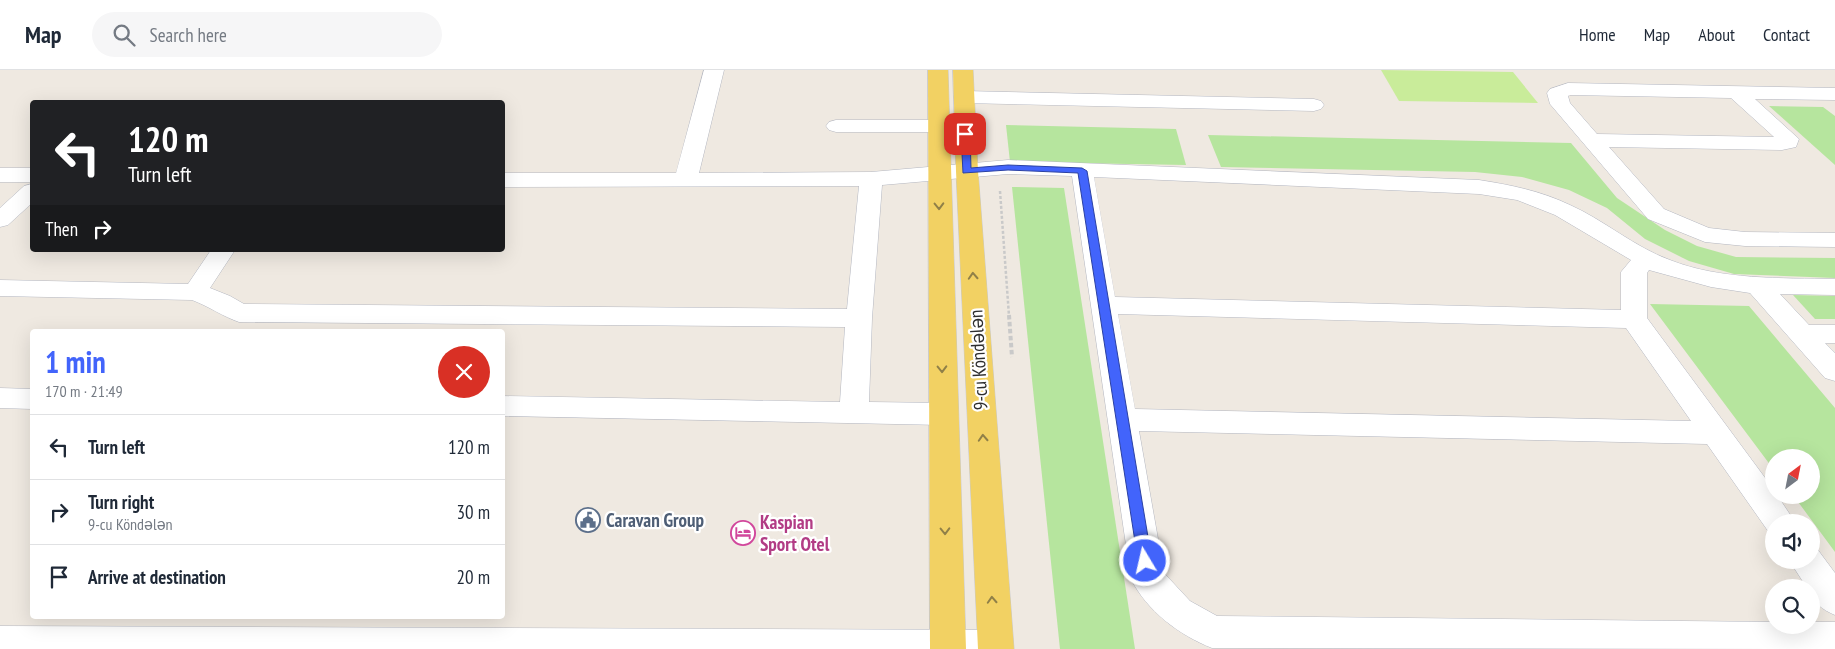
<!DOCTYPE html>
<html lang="en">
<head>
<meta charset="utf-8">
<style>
  :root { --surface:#fff; --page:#f6f6f7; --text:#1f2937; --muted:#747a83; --line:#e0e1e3; --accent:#4264fb }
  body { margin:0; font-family:"PT Sans Narrow",sans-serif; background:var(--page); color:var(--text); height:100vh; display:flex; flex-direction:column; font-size:19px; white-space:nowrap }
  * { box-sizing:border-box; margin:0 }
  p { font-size:16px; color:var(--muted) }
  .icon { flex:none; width:28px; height:28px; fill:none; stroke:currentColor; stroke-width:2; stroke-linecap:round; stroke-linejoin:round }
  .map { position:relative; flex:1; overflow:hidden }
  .drawer { position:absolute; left:30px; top:259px; width:475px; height:290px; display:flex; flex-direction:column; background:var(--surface); border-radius:5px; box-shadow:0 5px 20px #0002 }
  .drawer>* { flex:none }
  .hud { position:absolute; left:30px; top:30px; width:475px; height:152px; border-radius:5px; box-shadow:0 5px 20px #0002; background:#202124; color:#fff; overflow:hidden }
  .needle { width:32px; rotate:32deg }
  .tools { position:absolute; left:1765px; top:379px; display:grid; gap:10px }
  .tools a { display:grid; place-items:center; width:55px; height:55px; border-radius:50%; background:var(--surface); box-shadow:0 5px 20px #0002; font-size:25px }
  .pin { position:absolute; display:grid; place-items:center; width:42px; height:42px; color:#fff; margin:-21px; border-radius:10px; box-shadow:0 2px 8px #0006 }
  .me { position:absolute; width:55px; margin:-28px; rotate:351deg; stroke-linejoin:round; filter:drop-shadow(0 0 4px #0008) }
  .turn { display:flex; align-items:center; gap:18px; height:105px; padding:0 15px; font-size:22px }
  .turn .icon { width:65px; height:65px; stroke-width:2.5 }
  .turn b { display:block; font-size:35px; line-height:42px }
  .then { display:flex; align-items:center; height:48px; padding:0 15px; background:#0003; gap:10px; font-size:19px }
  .round { display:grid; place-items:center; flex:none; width:52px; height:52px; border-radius:26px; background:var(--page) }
  .summary { display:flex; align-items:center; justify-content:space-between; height:85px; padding:0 15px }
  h1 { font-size:30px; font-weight:700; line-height:38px; color:var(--accent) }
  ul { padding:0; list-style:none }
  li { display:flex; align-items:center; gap:15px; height:65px; padding:0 15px; border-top:1px solid var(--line) }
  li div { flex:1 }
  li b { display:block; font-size:19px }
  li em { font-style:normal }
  header { display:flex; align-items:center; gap:30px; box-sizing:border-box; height:70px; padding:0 25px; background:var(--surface); border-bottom:1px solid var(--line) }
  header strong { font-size:24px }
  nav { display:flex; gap:28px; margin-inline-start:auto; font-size:18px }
  .search { width:350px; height:45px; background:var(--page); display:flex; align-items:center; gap:12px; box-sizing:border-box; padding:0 18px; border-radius:28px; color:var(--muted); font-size:19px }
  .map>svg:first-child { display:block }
  .green { fill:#b6e59e }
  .pitch { fill:#c9ec9a }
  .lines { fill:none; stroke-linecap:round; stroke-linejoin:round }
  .minor-casing { stroke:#b4b7c1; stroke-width:1 }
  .major-casing { stroke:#c9c9c9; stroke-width:1 }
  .path-far1 { stroke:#c9c9c9; stroke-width:2.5; stroke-dasharray:3 2; stroke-linecap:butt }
  .path { stroke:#c9c9c9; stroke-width:4; stroke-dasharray:4.5 2.5; stroke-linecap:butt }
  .minor { fill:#fff; fill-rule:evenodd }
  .major { fill:#f2d163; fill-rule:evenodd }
  .oneway { stroke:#908048 }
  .route { fill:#4264fb; stroke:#2b41a3 }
  .labels { text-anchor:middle; stroke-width:4.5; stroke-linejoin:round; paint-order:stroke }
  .street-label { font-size:19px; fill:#2e2e2e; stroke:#fff }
  .service-label { font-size:19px; font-weight:bold; fill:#4e5e75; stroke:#fff; text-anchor:start }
  .hotel-label { font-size:19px; font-weight:bold; fill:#b23c85; stroke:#fff; text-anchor:start }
</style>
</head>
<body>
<header>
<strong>Map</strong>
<div class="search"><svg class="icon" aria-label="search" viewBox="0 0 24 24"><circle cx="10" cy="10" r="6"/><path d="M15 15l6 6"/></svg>Search here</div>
<nav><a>Home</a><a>Map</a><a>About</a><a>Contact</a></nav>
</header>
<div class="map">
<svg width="1835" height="579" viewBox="0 0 1835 579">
  <rect width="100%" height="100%" fill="#efe9e1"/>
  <!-- green -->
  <g class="green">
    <path d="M 1769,36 L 1823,37 L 1835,46 L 1835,95 Z"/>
    <path d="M 1006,55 L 1176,59 L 1186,95 L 1010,92 Z"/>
    <path d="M 1208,65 L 1571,73 L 1617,128 L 1665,160 L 1697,176 L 1736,187 L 1835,188 L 1835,208 L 1734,204 L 1689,191 L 1645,169 L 1607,138 L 1569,120 L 1522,107 L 1475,102 L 1221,97 Z"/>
    <path d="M 1012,117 L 1064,118 L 1135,579 L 1060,579 Z"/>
    <path d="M 1793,225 L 1835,226 L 1835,249 L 1815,249 Z"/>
    <path d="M 1650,234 L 1749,236 L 1835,338 L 1835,482 L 1793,425 L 1811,425 L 1811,388 L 1774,388 L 1774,400 Z"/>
  </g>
  <!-- pitch -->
  <path class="pitch" d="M 1381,0 L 1513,2 L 1538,33 L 1399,31 Z"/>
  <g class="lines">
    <defs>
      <g id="minor">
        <path d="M 704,0 L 724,0 L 699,103 L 871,102 L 1008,90 L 1479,110 C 1511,115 1541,121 1570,135 C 1604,150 1634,177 1670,190 C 1720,210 1782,208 1835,209 L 1835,225 L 1780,224 L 1809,255 L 1835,255 L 1835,273 L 1825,273 L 1835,283 L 1835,311 L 1825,308 L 1750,223 L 1711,217 L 1649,200 L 1647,203 L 1647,248 L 1774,420 L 1774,425 L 1777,425 L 1795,452 L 1774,452 L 1774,463 L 1768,461 L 1707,374 L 1139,361 L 1164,503 L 1190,531 L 1217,546 L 1774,552 L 1774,555 L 1811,555 L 1811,552 L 1835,552 L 1835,579 L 1212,578 C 1179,565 1147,541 1131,509 L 1072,106 L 1008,104 L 882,115 L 872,248 L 869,332 L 943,333 L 953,336 L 958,344 L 953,352 L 943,355 L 502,346 L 502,326 L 840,332 L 845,257 L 239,252 C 224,247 208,236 192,230 L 0,226 L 0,210 L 188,214 L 211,180 L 235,180 L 210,218 L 230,226 L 244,234 L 847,239 L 859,116 L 502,117 L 502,103 L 676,103 ZM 1094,107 L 1479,124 L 1517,130 L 1555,145 L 1631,190 L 1621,202 L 1621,240 L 1115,227 ZM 1118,244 L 1626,258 L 1691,351 L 1135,339 Z"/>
        <path d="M 1568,13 L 1835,18 L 1835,30 L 1755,29 L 1799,69 L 1796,77 L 1782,80 L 1609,77 L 1664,139 L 1709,158 L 1745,162 L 1835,163 L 1835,177 L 1745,176 L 1705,172 L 1648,149 L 1550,34 L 1547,23 L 1550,19 ZM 1570,25 L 1731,28 L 1774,67 L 1597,64 L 1570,33 L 1568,26 Z"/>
        <path d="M 964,21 L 1314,29 L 1321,31 L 1324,35 L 1321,39 L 1314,41 L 964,33 L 957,31 L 954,27 L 957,23 Z"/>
        <path d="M 836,50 L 937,50 L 944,52 L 947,56 L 944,60 L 937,62 L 836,62 L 829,60 L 826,56 L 829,52 Z"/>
        <rect x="0" y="98" width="32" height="14"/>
        <path d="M 32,114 L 32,133 L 8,155 L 0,157 L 0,138 L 24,116 Z"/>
        <path d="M 0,318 L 32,319 L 32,339 L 0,338 Z"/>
        <path d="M 1811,478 L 1818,480 L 1835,503 L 1835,545 C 1823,540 1811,532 1811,518 L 1807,518 L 1789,490 L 1811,490 Z"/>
        <path d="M 0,556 L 995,560 L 1008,565 L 1013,576 L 1011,579 L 0,579 Z"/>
      </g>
      <g id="major">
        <path d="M 928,0 L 948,0 L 966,579 L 930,579 Z"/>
        <path d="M 953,0 L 973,0 L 978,101 L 1014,579 L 978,579 L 956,101 Z"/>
      </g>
    </defs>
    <!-- minor casing -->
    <use href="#minor" class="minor-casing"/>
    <!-- major casing -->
    <use href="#major" class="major-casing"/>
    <!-- path-far1 -->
    <path class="path-far1" d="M 1000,121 L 1009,246"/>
    <!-- path -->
    <path class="path" d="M 1009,245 L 1012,287"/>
    <!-- minor -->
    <use href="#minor" class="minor"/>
    <!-- major -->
    <use href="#major" class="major"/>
  </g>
  <!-- one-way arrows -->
  <defs><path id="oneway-chevron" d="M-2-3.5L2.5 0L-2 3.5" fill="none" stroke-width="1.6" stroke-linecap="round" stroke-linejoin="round" transform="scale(1.25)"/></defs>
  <g class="oneway">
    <use href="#oneway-chevron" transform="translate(939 136) rotate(89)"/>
    <use href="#oneway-chevron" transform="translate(973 206) rotate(-93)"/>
    <use href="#oneway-chevron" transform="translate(942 299) rotate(89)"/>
    <use href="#oneway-chevron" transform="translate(983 368) rotate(-93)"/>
    <use href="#oneway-chevron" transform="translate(945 461) rotate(89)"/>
    <use href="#oneway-chevron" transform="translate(992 530) rotate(-93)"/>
  </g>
  <!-- route -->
  <path class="route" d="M 965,61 L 970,64 L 971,98 L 1008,95 L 1082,98 L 1087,101 L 1152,491 L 1150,495 L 1145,497 L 1140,495 L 1138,491 L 1078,103 L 1008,100 L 963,103 L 961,64 Z"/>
  <!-- icons -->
  <defs>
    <symbol id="civic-ring" viewBox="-11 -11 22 22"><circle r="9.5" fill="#fff" stroke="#5c6f8a" stroke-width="1.5"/><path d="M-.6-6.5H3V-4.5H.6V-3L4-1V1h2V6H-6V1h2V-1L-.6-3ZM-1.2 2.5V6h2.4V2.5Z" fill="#5c6f8a"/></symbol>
    <symbol id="hotel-ring" viewBox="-11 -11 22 22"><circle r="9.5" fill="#fff" stroke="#d1479c" stroke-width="1.5"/><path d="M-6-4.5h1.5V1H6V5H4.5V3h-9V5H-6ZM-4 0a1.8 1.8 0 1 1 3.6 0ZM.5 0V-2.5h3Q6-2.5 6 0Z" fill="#d1479c"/></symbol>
  </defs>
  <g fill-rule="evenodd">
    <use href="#civic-ring" x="574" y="436" width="28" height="28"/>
    <use href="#hotel-ring" x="729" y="449" width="28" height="28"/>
  </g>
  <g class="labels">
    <!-- street labels -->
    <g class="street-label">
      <text transform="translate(978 290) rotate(-93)" y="7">9-cu Köndələn</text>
    </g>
    <!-- service labels -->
    <g class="service-label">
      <text x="606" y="457">Caravan Group</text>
    </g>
    <!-- hotel labels -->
    <g class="hotel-label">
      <text x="760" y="459">Kaspian<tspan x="760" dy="22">Sport Otel</tspan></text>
    </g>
  </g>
</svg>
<div class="tools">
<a><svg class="needle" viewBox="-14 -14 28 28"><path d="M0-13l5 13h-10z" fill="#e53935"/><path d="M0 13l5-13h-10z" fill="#747a83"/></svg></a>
<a><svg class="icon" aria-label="sound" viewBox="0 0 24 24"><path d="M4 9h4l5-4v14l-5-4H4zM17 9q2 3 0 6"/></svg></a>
<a><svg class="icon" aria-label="search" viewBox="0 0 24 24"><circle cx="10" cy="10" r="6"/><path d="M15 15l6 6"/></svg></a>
</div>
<div class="pin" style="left:965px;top:64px;background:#d93025"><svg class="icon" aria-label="arrive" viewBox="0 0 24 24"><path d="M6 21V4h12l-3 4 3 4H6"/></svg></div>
<svg class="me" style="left:1145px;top:491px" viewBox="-20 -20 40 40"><circle r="17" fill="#4264fb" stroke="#fff" stroke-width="3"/><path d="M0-11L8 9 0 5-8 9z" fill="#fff"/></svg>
<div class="hud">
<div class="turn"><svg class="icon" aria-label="left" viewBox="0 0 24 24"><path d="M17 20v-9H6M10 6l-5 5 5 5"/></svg><div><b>120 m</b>Turn left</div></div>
<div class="then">Then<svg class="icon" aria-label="right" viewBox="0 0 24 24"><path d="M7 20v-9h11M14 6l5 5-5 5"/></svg></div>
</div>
<section class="drawer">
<div class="summary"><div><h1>1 min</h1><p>170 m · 21:49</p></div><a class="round" style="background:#d93025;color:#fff"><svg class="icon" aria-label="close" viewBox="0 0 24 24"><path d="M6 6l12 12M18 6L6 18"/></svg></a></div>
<ul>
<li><svg class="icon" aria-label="left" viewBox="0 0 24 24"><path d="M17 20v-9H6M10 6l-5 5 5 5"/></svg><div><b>Turn left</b></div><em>120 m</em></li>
<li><svg class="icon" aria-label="right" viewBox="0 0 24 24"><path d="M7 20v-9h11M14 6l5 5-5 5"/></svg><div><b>Turn right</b><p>9-cu Köndələn</p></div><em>30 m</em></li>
<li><svg class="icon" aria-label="arrive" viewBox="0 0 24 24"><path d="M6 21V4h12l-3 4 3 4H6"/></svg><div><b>Arrive at destination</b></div><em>20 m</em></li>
</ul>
</section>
</div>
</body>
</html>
